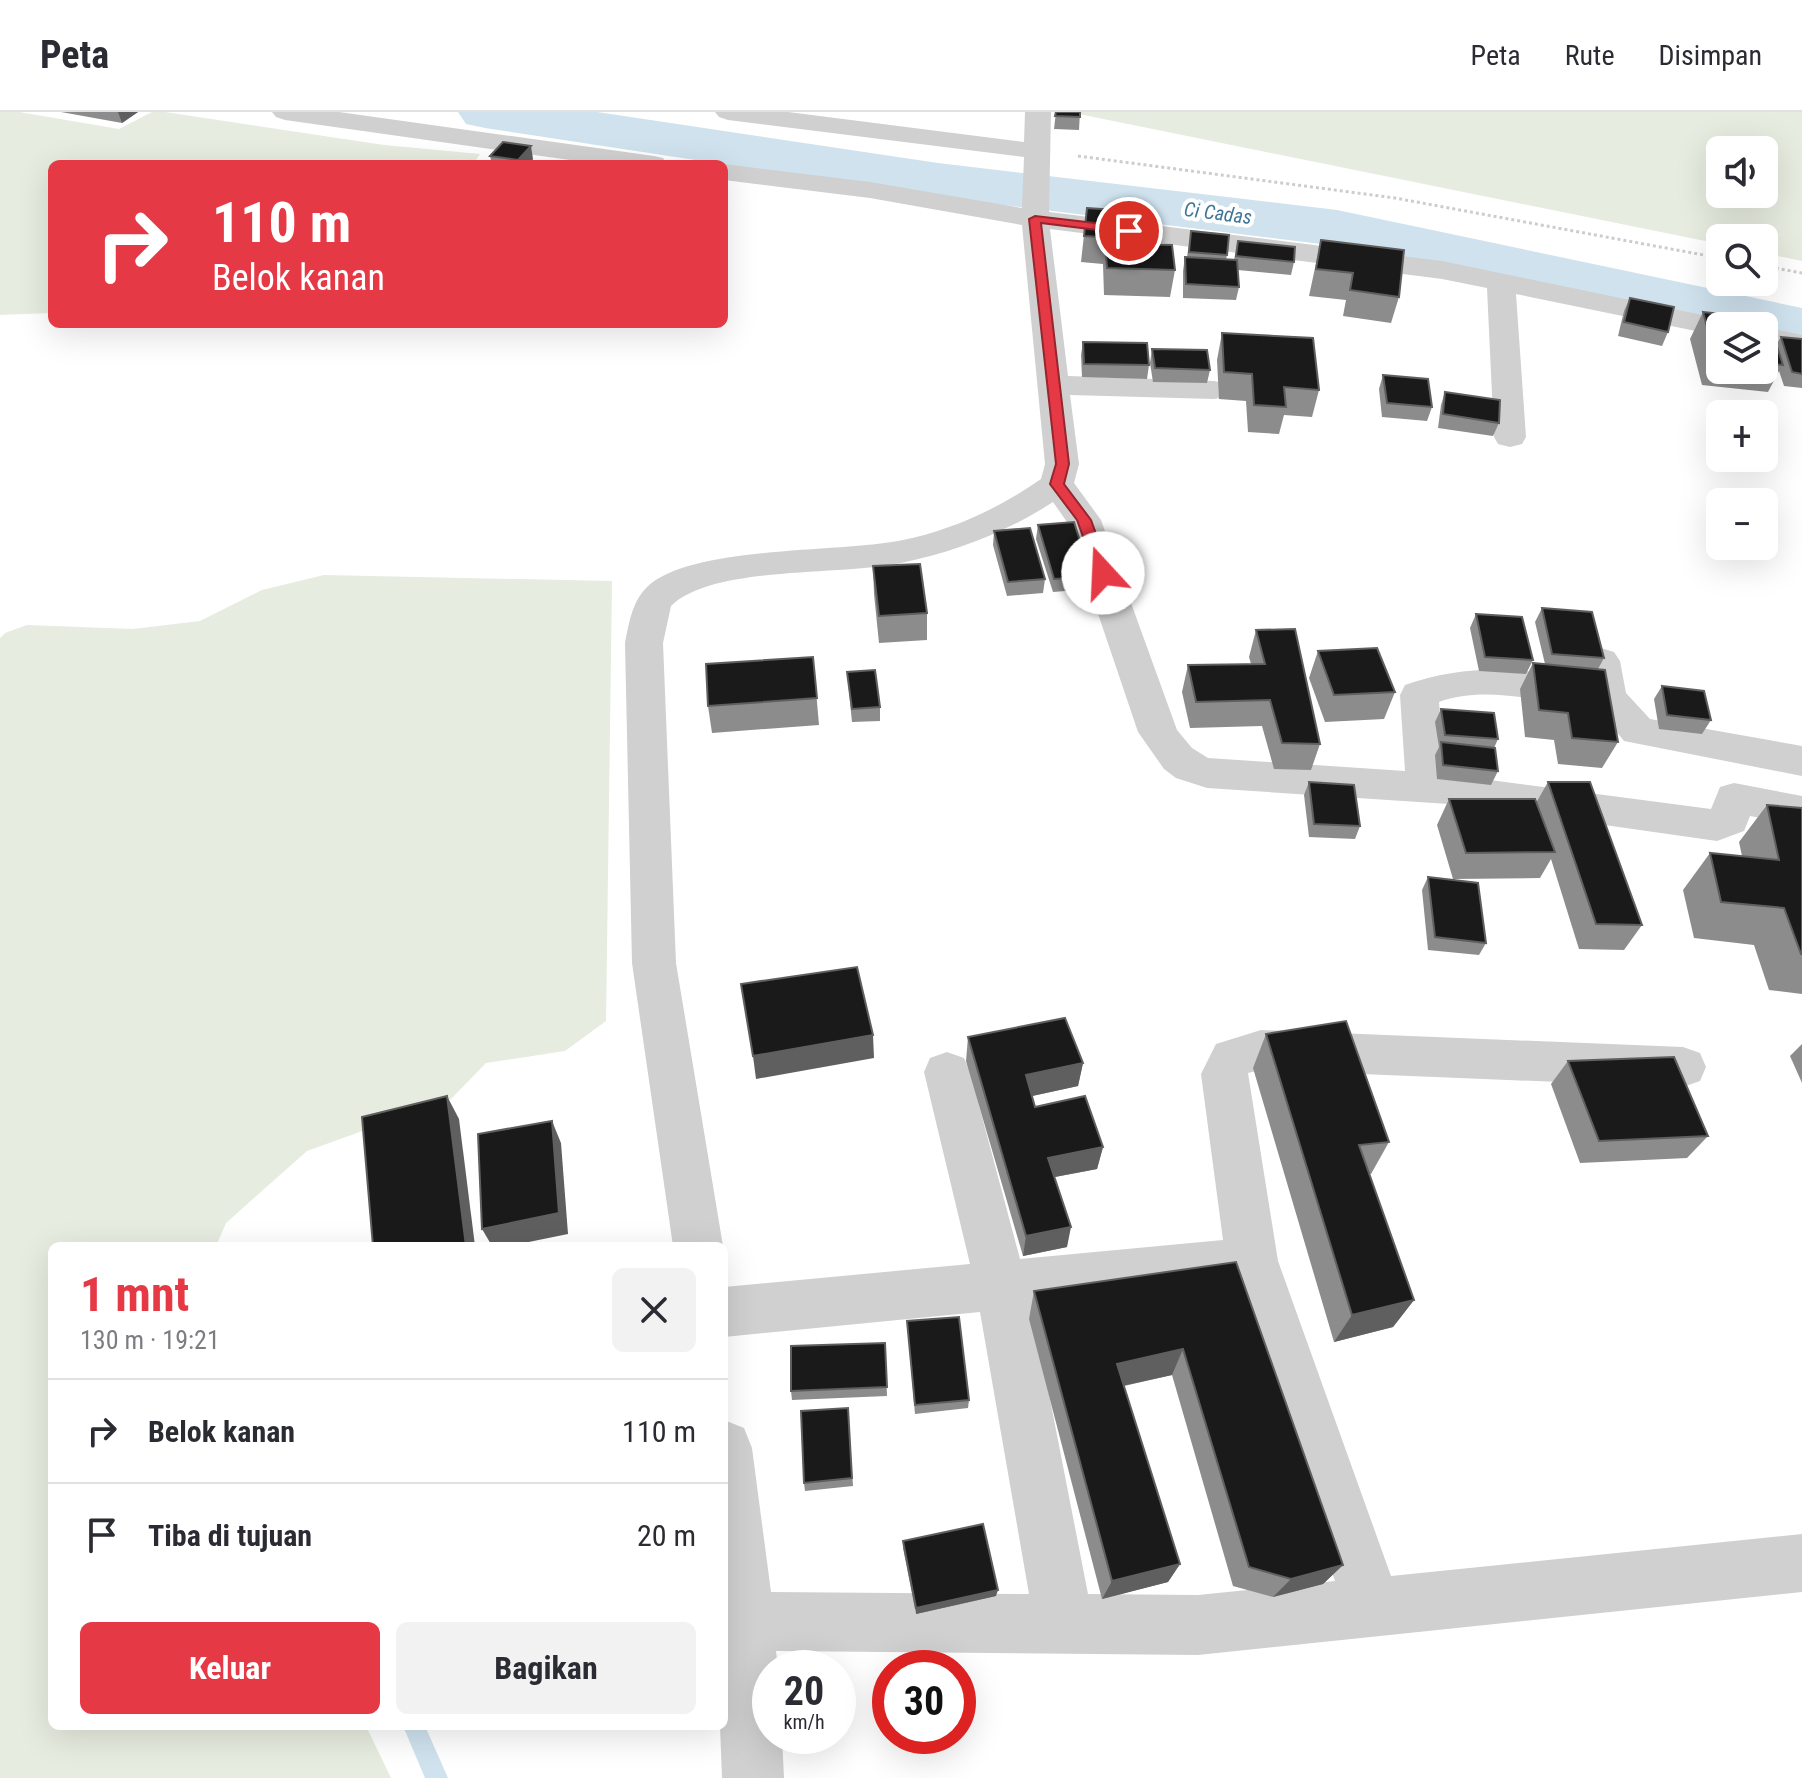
<!DOCTYPE html>
<html lang="id">
<head>
<meta charset="utf-8">
<style>
  :root { --surface:#fff; --page:#f2f2f3; --text:#2b2b33; --muted:#7c7c81; --line:#e1e1e2; --accent:#e63946 }
  body { margin:0; font-family:"Roboto Condensed",sans-serif; background:var(--page); color:var(--text); height:100vh; display:flex; flex-direction:column; font-size:30px; white-space:nowrap }
  * { box-sizing:border-box; margin:0 }
  p { font-size:26px; color:var(--muted) }
  .icon { flex:none; width:44px; height:44px; fill:none; stroke:currentColor; stroke-width:2; stroke-linecap:round; stroke-linejoin:round }
  .map { position:relative; flex:1; overflow:hidden }
  .panel { position:absolute; left:48px; top:1130px; width:680px; height:488px; display:flex; flex-direction:column; background:var(--surface); border-radius:12px; box-shadow:0 8px 32px #0002 }
  .panel>* { flex:none }
  .hud { position:absolute; left:48px; top:48px; width:680px; height:168px; border-radius:12px; box-shadow:0 8px 32px #0002; background:#e63946; color:#fff; overflow:hidden }
  .buttons { position:absolute; left:1706px; top:24px; display:grid; gap:16px }
  .buttons a { display:grid; place-items:center; width:72px; height:72px; border-radius:12px; background:var(--surface); box-shadow:0 8px 32px #0002; font-size:40px }
  .speed { position:absolute; left:752px; top:1538px; display:flex; gap:16px; font-size:40px; font-weight:700; text-align:center }
  .speed>* { display:grid; place-content:center; width:104px; height:104px; border-radius:50%; background:var(--surface); box-shadow:0 8px 32px #0002; line-height:1 }
  .speed small { font-size:20px; font-weight:400 }
  .speed .limit { border:12px solid #d22; background:#fff; color:#111 }
  .pin { position:absolute; display:grid; place-items:center; width:68px; height:68px; color:#fff; margin:-34px; border:4px solid #fff; border-radius:50%; box-shadow:0 2px 8px #0007 }
  .me { position:absolute; width:88px; margin:-44px; rotate:340deg; stroke-linejoin:round; filter:drop-shadow(0 0 6px #0008) }
  .turn { display:flex; align-items:center; gap:28px; height:168px; padding:0 32px; font-size:36px }
  .turn .icon { width:104px; height:104px; stroke-width:2.5 }
  .turn b { display:block; font-size:56px; line-height:68px }
  .round { display:grid; place-items:center; flex:none; width:84px; height:84px; border-radius:12px; background:var(--page) }
  .head { display:flex; align-items:center; justify-content:space-between; height:136px; padding:0 32px }
  h1 { font-size:48px; font-weight:700; line-height:60px; color:var(--accent) }
  .button { display:flex; gap:16px; margin-top:auto; padding:16px 32px }
  .button a { flex:1; height:92px; border-radius:12px; background:var(--accent); color:#fff; font-size:32px; font-weight:700; line-height:92px; text-align:center }
  .button a+a { background:var(--page); color:var(--text) }
  ul { padding:0; list-style:none }
  li { display:flex; align-items:center; gap:24px; height:104px; padding:0 32px; border-top:2px solid var(--line) }
  li div { flex:1 }
  li b { display:block; font-size:30px }
  li em { font-style:normal }
  header { display:flex; align-items:center; gap:48px; box-sizing:border-box; height:112px; padding:0 40px; background:var(--surface); border-bottom:2px solid var(--line) }
  header strong { font-size:38px }
  nav { display:flex; gap:44px; margin-inline-start:auto; font-size:28px }
  .map>svg:first-child { display:block }
  .green { fill:#e6ecdf; fill-rule:evenodd }
  .lines { fill:none; stroke-linecap:round; stroke-linejoin:round }
  .stream { fill:#cfe2ee; fill-rule:evenodd }
  .river { fill:#cfe2ee; fill-rule:evenodd }
  .path { stroke:#cdcdcd; stroke-width:3; stroke-dasharray:3 3; stroke-linecap:butt }
  .street { fill:#d0d0d0; fill-rule:evenodd }
  .wall { fill:#8c8c8c; fill-rule:evenodd }
  .shaded-wall { fill:#5f5f5f }
  .building { fill:#1a1a1a; stroke:#5f5f5f; stroke-width:2 }
  .route { fill:#e63946; stroke:#96252e; stroke-width:2 }
  .labels { text-anchor:middle; stroke-width:8; stroke-linejoin:round; paint-order:stroke }
  .far-water-label { font-size:20px; font-style:italic; fill:#3f7597; stroke:#fff }
</style>
</head>
<body>
<header>
<strong>Peta</strong>
<nav><a>Peta</a><a>Rute</a><a>Disimpan</a></nav>
</header>
<div class="map">
<svg width="1802" height="1666" viewBox="0 0 1802 1666">
  <rect width="100%" height="100%" fill="#fff"/>
  <!-- green -->
  <g class="green">
    <path d="M 0,0 L 19,0 L 119,17 L 152,0 L 165,0 L 384,33 L 480,42 L 473,52 L 52,52 L 52,201 L 0,203 Z"/>
    <path d="M 1069,0 L 1802,0 L 1802,149 L 1764,141 L 1764,126 L 1720,126 L 1720,132 ZM 1720,38 L 1764,38 L 1764,82 L 1720,82 Z"/>
    <path d="M 324,463 L 612,469 L 606,909 L 565,939 L 486,951 L 451,987 L 307,1039 L 226,1111 L 216,1134 L 52,1134 L 52,1614 L 366,1614 L 391,1666 L 0,1666 L 0,526 L 5,521 L 27,513 L 133,517 L 200,509 L 262,478 Z"/>
  </g>
  <g class="lines">
    <!-- stream -->
    <path class="stream" d="M 403,1614 L 425,1614 L 448,1666 L 425,1666 Z"/>
    <!-- river -->
    <path class="river" d="M 458,0 L 597,0 L 938,51 L 1337,98 L 1802,196 L 1802,236 L 1764,227 L 1764,214 L 1720,214 L 1720,218 L 1337,134 L 938,85 L 485,16 L 466,12 Z"/>
    <!-- path -->
    <g class="path">
      <path d="M 1078,44 L 1395,86 L 1720,146"/>
      <path d="M 1764,154 L 1802,161"/>
    </g>
    <!-- street -->
    <g class="street">
      <path d="M 272,0 L 339,0 L 654,44 L 663,46 L 667,52 L 598,52 L 285,8 L 276,5 Z"/>
      <path d="M 715,0 L 788,0 L 1024,30 L 1025,0 L 1051,0 L 1049,100 L 1442,149 L 1731,209 L 1734,214 L 1720,214 L 1720,224 L 1516,182 L 1526,325 L 1522,332 L 1510,335 L 1498,332 L 1494,325 L 1487,176 L 1442,167 L 1050,117 L 1068,264 L 1214,269 L 1225,271 L 1230,278 L 1225,285 L 1214,287 L 1070,283 L 1079,352 L 1074,371 L 1101,408 L 1177,618 L 1192,636 L 1208,646 L 1405,659 L 1400,583 L 1405,573 C 1465,552 1524,554 1586,569 L 1582,549 L 1588,540 L 1601,536 L 1614,540 L 1620,549 L 1626,581 L 1650,607 L 1802,634 L 1802,664 L 1624,629 L 1593,591 C 1576,596 1559,590 1542,588 C 1508,583 1471,578 1439,590 L 1445,662 L 1711,697 L 1720,675 L 1734,671 L 1802,684 L 1802,714 L 1750,704 L 1744,719 L 1717,729 L 1464,693 L 1207,676 L 1176,666 L 1164,657 L 1138,620 L 1067,410 L 1053,390 C 1007,420 955,440 901,451 C 842,464 713,453 671,494 L 663,531 L 676,851 L 723,1134 L 673,1134 L 632,851 L 625,531 C 629,511 632,490 647,475 C 691,433 841,441 903,428 C 952,418 1000,396 1041,367 L 1045,352 L 1022,113 L 870,86 L 724,68 L 724,52 L 870,70 L 1022,96 L 1024,45 L 728,8 L 719,5 Z"/>
      <path d="M 1764,215 L 1802,223 L 1802,241 L 1764,233 Z"/>
      <path d="M 1261,918 L 1683,935 L 1700,941 L 1706,955 L 1700,969 L 1683,975 L 1261,958 L 1248,961 L 1278,1149 L 1391,1464 L 1802,1422 L 1802,1480 L 1198,1543 L 776,1539 L 778,1556 L 770,1556 L 770,1624 L 782,1624 L 784,1666 L 722,1666 L 720,1614 L 724,1614 L 724,1308 L 744,1316 L 752,1336 L 771,1480 L 1029,1482 L 980,1200 L 724,1225 L 724,1175 L 970,1152 L 924,960 L 930,946 L 947,940 L 964,946 L 970,960 L 1020,1147 L 1223,1128 L 1201,962 L 1216,932 ZM 1235,1175 L 1335,1469 L 1198,1483 L 1088,1482 L 1032,1195 Z"/>
    </g>
  </g>
  <!-- wall -->
  <g class="wall">
    <path d="M 61,0 L 138,0 L 122,11 Z"/>
    <path d="M 1056,0 L 1080,0 L 1079,18 L 1054,17 Z"/>
    <path d="M 490,44 L 533,47 L 529,52 L 492,52 Z"/>
    <path d="M 1087,96 L 1127,115 L 1148,117 L 1146,133 L 1175,158 L 1170,185 L 1104,183 L 1103,152 L 1081,150 Z"/>
    <path d="M 1191,119 L 1227,143 L 1226,148 L 1234,148 L 1238,129 L 1294,150 L 1291,163 L 1238,158 L 1239,175 L 1236,188 L 1183,186 L 1183,159 L 1185,145 L 1187,145 Z"/>
    <path d="M 1321,128 L 1399,185 L 1391,211 L 1343,204 L 1346,188 L 1309,184 Z"/>
    <path d="M 1630,186 L 1668,220 L 1662,234 L 1618,224 L 1624,199 Z"/>
    <path d="M 1703,200 L 1768,207 L 1776,233 L 1781,225 L 1802,227 L 1802,276 L 1784,274 L 1779,259 L 1768,280 L 1702,273 L 1690,227 ZM 1720,214 L 1764,214 L 1764,258 L 1720,258 Z"/>
    <path d="M 1222,221 L 1319,278 L 1312,305 L 1284,303 L 1279,322 L 1248,320 L 1246,289 L 1219,287 L 1217,248 Z"/>
    <path d="M 1083,230 L 1149,253 L 1147,267 L 1082,265 L 1081,243 Z"/>
    <path d="M 1152,237 L 1210,258 L 1207,271 L 1153,270 L 1150,251 Z"/>
    <path d="M 1383,263 L 1432,295 L 1427,309 L 1382,305 L 1379,277 Z"/>
    <path d="M 1445,280 L 1499,311 L 1493,324 L 1438,316 L 1441,293 Z"/>
    <path d="M 1038,413 L 1091,464 L 1089,477 L 1053,480 L 1036,427 Z"/>
    <path d="M 994,420 L 1045,467 L 1043,481 L 1007,484 L 993,433 Z"/>
    <path d="M 873,454 L 927,501 L 927,528 L 879,531 L 874,482 Z"/>
    <path d="M 1542,496 L 1604,546 L 1598,557 L 1618,630 L 1602,656 L 1558,652 L 1554,628 L 1525,625 L 1520,577 L 1533,551 L 1545,552 L 1535,510 Z"/>
    <path d="M 1476,502 L 1533,548 L 1526,562 L 1479,559 L 1470,516 Z"/>
    <path d="M 1256,518 L 1320,632 L 1311,658 L 1274,657 L 1262,614 L 1190,616 L 1182,580 L 1188,553 L 1251,552 L 1249,545 Z"/>
    <path d="M 1318,539 L 1395,580 L 1384,607 L 1325,610 L 1309,566 Z"/>
    <path d="M 813,545 L 819,613 L 712,621 L 708,594 Z"/>
    <path d="M 847,560 L 880,595 L 880,609 L 852,610 Z"/>
    <path d="M 1662,574 L 1711,608 L 1702,622 L 1659,617 L 1654,587 Z"/>
    <path d="M 1441,597 L 1498,627 L 1494,636 L 1498,659 L 1491,673 L 1437,667 L 1435,643 L 1439,635 L 1435,610 Z"/>
    <path d="M 1309,670 L 1360,714 L 1355,727 L 1309,725 L 1304,683 Z"/>
    <path d="M 1548,670 L 1642,813 L 1624,838 L 1579,837 L 1551,747 L 1540,766 L 1453,767 L 1437,713 L 1449,687 L 1536,691 Z"/>
    <path d="M 1767,693 L 1802,696 L 1802,882 L 1769,878 L 1754,833 L 1694,826 L 1683,778 L 1710,741 L 1742,744 L 1739,730 Z"/>
    <path d="M 1428,765 L 1486,831 L 1479,843 L 1428,838 L 1422,778 Z"/>
    <path d="M 1266,922 L 1389,1030 L 1371,1062 L 1369,1062 L 1414,1188 L 1393,1215 L 1334,1230 L 1253,956 Z"/>
    <path d="M 968,925 L 1083,951 L 1078,974 L 1032,984 L 1035,995 L 1103,1035 L 1097,1057 L 1055,1065 L 1067,1135 L 1023,1144 L 966,949 Z"/>
    <path d="M 1802,932 L 1802,971 L 1790,944 Z"/>
    <path d="M 1568,949 L 1708,1024 L 1687,1046 L 1580,1051 L 1551,972 Z"/>
    <path d="M 1236,1150 L 1343,1453 L 1323,1472 L 1273,1485 L 1233,1474 L 1172,1263 L 1124,1274 L 1180,1452 L 1168,1470 L 1102,1487 L 1029,1207 L 1034,1179 Z"/>
    <path d="M 907,1209 L 969,1288 L 968,1296 L 915,1302 Z"/>
    <path d="M 885,1231 L 887,1284 L 792,1288 L 791,1279 Z"/>
    <path d="M 848,1296 L 853,1374 L 805,1379 L 804,1371 Z"/>
    <path d="M 903,1429 L 996,1484 L 916,1502 L 903,1436 Z"/>
  </g>
  <!-- shaded-wall -->
  <g class="shaded-wall">
    <path d="M 118,0 L 138,0 L 122,11 Z"/>
    <path d="M 531,34 L 533,47 L 529,52 L 519,52 L 518,48 Z"/>
    <path d="M 873,923 L 874,946 L 756,967 L 753,944 Z"/>
    <path d="M 1083,951 L 1078,974 L 1023,986 L 1026,963 Z"/>
    <path d="M 447,984 L 459,1007 L 475,1134 L 466,1134 Z"/>
    <path d="M 552,1009 L 561,1031 L 568,1122 L 509,1134 L 492,1134 L 482,1117 Z"/>
    <path d="M 1103,1035 L 1097,1057 L 1044,1067 L 1048,1046 Z"/>
    <path d="M 1071,1115 L 1067,1135 L 1023,1144 L 1026,1124 Z"/>
    <path d="M 1414,1188 L 1393,1215 L 1334,1230 L 1352,1203 Z"/>
    <path d="M 1183,1237 L 1172,1263 L 1108,1277 L 1117,1252 Z"/>
    <path d="M 1180,1452 L 1168,1470 L 1102,1487 L 1112,1469 Z"/>
    <path d="M 1343,1453 L 1323,1472 L 1273,1485 L 1291,1467 Z"/>
    <path d="M 998,1478 L 996,1484 L 916,1502 L 916,1496 Z"/>
  </g>
  <!-- building -->
  <g class="building">
    <path d="M 1056,0 L 1080,0 L 1080,5 L 1055,4 Z"/>
    <path d="M 503,30 L 531,34 L 518,48 L 490,44 Z"/>
    <path d="M 1087,96 L 1129,99 L 1127,115 L 1148,117 L 1147,128 L 1084,124 Z"/>
    <path d="M 1191,119 L 1229,123 L 1227,143 L 1189,140 Z"/>
    <path d="M 1321,128 L 1404,138 L 1399,185 L 1350,178 L 1353,161 L 1316,157 Z"/>
    <path d="M 1238,129 L 1295,135 L 1294,150 L 1236,144 Z"/>
    <path d="M 1105,131 L 1172,133 L 1175,158 L 1107,156 Z"/>
    <path d="M 1185,145 L 1237,148 L 1239,175 L 1186,172 Z"/>
    <path d="M 1630,186 L 1674,195 L 1668,220 L 1624,210 Z"/>
    <path d="M 1703,200 L 1768,207 L 1783,253 L 1764,251 L 1764,214 L 1720,214 L 1720,246 L 1715,246 Z"/>
    <path d="M 1222,221 L 1313,226 L 1319,278 L 1284,275 L 1286,295 L 1254,293 L 1252,262 L 1224,260 Z"/>
    <path d="M 1781,225 L 1802,227 L 1802,262 L 1792,260 Z"/>
    <path d="M 1083,230 L 1147,231 L 1149,253 L 1084,252 Z"/>
    <path d="M 1152,237 L 1207,238 L 1210,258 L 1155,256 Z"/>
    <path d="M 1383,263 L 1428,267 L 1432,295 L 1387,291 Z"/>
    <path d="M 1445,280 L 1500,288 L 1499,311 L 1443,302 Z"/>
    <path d="M 1074,410 L 1091,464 L 1054,467 L 1038,413 Z"/>
    <path d="M 1030,416 L 1045,467 L 1008,470 L 994,419 Z"/>
    <path d="M 920,452 L 927,501 L 879,504 L 873,454 Z"/>
    <path d="M 1542,496 L 1592,500 L 1604,546 L 1552,542 Z"/>
    <path d="M 1476,502 L 1522,505 L 1533,548 L 1485,545 Z"/>
    <path d="M 1295,517 L 1320,632 L 1282,631 L 1270,588 L 1196,590 L 1188,553 L 1265,552 L 1256,518 Z"/>
    <path d="M 1377,536 L 1395,580 L 1334,583 L 1318,539 Z"/>
    <path d="M 813,545 L 817,586 L 708,594 L 706,552 Z"/>
    <path d="M 1533,551 L 1605,558 L 1618,630 L 1572,626 L 1568,601 L 1539,598 Z"/>
    <path d="M 875,558 L 880,595 L 852,597 L 847,560 Z"/>
    <path d="M 1662,574 L 1704,579 L 1711,608 L 1667,603 Z"/>
    <path d="M 1441,597 L 1494,601 L 1498,627 L 1445,623 Z"/>
    <path d="M 1441,630 L 1495,636 L 1498,659 L 1443,653 Z"/>
    <path d="M 1309,670 L 1354,673 L 1360,714 L 1314,712 Z"/>
    <path d="M 1548,670 L 1590,670 L 1642,813 L 1596,812 Z"/>
    <path d="M 1449,687 L 1535,687 L 1555,740 L 1466,741 Z"/>
    <path d="M 1767,693 L 1802,696 L 1802,842 L 1801,842 L 1784,796 L 1721,790 L 1710,741 L 1779,748 Z"/>
    <path d="M 1428,765 L 1478,771 L 1486,831 L 1435,825 Z"/>
    <path d="M 857,855 L 873,923 L 753,944 L 741,872 Z"/>
    <path d="M 1065,906 L 1083,951 L 1026,963 L 1035,995 L 1085,984 L 1103,1035 L 1048,1046 L 1071,1115 L 1026,1124 L 968,925 Z"/>
    <path d="M 1346,909 L 1389,1030 L 1359,1033 L 1414,1188 L 1352,1203 L 1266,922 Z"/>
    <path d="M 1674,945 L 1708,1024 L 1599,1029 L 1568,949 Z"/>
    <path d="M 447,984 L 466,1134 L 373,1134 L 362,1005 Z"/>
    <path d="M 552,1009 L 559,1101 L 482,1117 L 478,1022 Z"/>
    <path d="M 1236,1150 L 1343,1453 L 1291,1467 L 1249,1455 L 1183,1237 L 1117,1252 L 1180,1452 L 1112,1469 L 1034,1179 Z"/>
    <path d="M 959,1205 L 969,1288 L 915,1293 L 907,1209 Z"/>
    <path d="M 885,1231 L 887,1275 L 791,1279 L 791,1234 Z"/>
    <path d="M 848,1296 L 852,1366 L 804,1371 L 801,1299 Z"/>
    <path d="M 983,1412 L 998,1478 L 916,1496 L 903,1429 Z"/>
  </g>
  <!-- route -->
  <path class="route" d="M 1035,104 L 1129,115 L 1135,119 L 1129,122 L 1041,111 L 1069,352 L 1064,372 L 1091,408 L 1110,461 L 1103,466 L 1096,461 L 1077,408 L 1050,372 L 1056,352 L 1029,107 Z"/>
  <g class="labels">
    <!-- far-water labels -->
    <g class="far-water-label">
      <text transform="translate(1218 101) rotate(7)" y="7">Ci Cadas</text>
    </g>
  </g>
</svg>
<div class="buttons">
<a><svg class="icon" aria-label="sound" viewBox="0 0 24 24"><path d="M4 9h4l5-4v14l-5-4H4zM17 9q2 3 0 6"/></svg></a>
<a><svg class="icon" aria-label="search" viewBox="0 0 24 24"><circle cx="10" cy="10" r="6"/><path d="M15 15l6 6"/></svg></a>
<a><svg class="icon" aria-label="layers" viewBox="0 0 24 24"><path d="M12 4l9 5-9 5-9-5zM3 14l9 5 9-5"/></svg></a>
<a>+</a>
<a>−</a>
</div>
<div class="speed"><div>20<small>km/h</small></div><div class="limit">30</div></div>
<div class="pin" style="left:1129px;top:119px;background:#d93025"><svg class="icon" aria-label="arrive" viewBox="0 0 24 24"><path d="M6 21V4h12l-3 4 3 4H6"/></svg></div>
<svg class="me" style="left:1103px;top:461px" viewBox="-20 -20 40 40"><circle r="19" fill="#fff"/><path d="M0-13L10 11 0 6-10 11z" fill="#e63946"/></svg>
<div class="hud">
<div class="turn"><svg class="icon" aria-label="right" viewBox="0 0 24 24"><path d="M7 20v-9h11M14 6l5 5-5 5"/></svg><div><b>110 m</b>Belok kanan</div></div>
</div>
<section class="panel">
<div class="head"><div><h1>1 mnt</h1><p>130 m · 19:21</p></div><a class="round"><svg class="icon" aria-label="close" viewBox="0 0 24 24"><path d="M6 6l12 12M18 6L6 18"/></svg></a></div>
<ul>
<li><svg class="icon" aria-label="right" viewBox="0 0 24 24"><path d="M7 20v-9h11M14 6l5 5-5 5"/></svg><div><b>Belok kanan</b></div><em>110 m</em></li>
<li><svg class="icon" aria-label="arrive" viewBox="0 0 24 24"><path d="M6 21V4h12l-3 4 3 4H6"/></svg><div><b>Tiba di tujuan</b></div><em>20 m</em></li>
</ul>
<div class="button"><a>Keluar</a><a>Bagikan</a></div>
</section>
</div>
</body>
</html>
